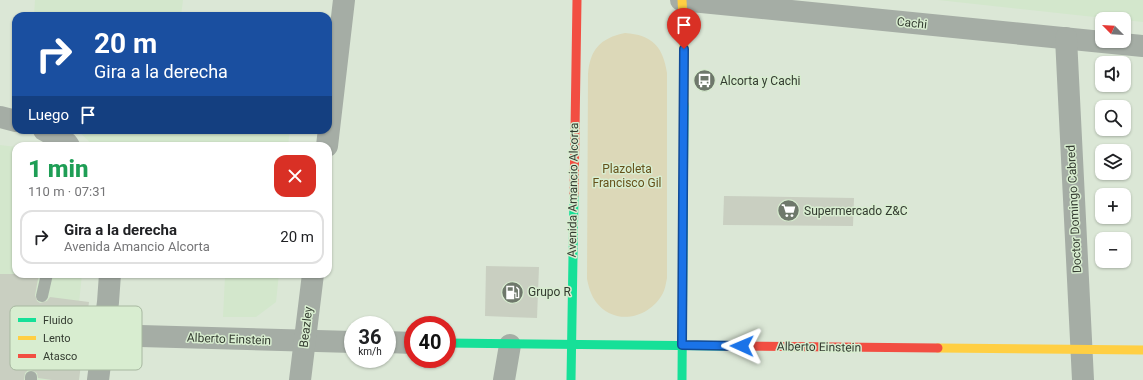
<!DOCTYPE html>
<html lang="es">
<head>
<meta charset="utf-8">
<style>
  :root { --surface:#fff; --page:#f2f2f2; --text:#202124; --muted:#757577; --line:#e0e0e0 }
  body { margin:0; font-family:Roboto,sans-serif; background:var(--page); color:var(--text); height:100vh; display:flex; flex-direction:column; font-size:15px; white-space:nowrap }
  * { box-sizing:border-box; margin:0 }
  p { font-size:13px; color:var(--muted) }
  .icon { flex:none; width:22px; height:22px; fill:none; stroke:currentColor; stroke-width:2; stroke-linecap:round; stroke-linejoin:round }
  .map { position:relative; flex:1; overflow:hidden }
  .panel { position:absolute; left:12px; top:142px; width:320px; height:136px; display:flex; flex-direction:column; background:var(--surface); border-radius:12px; box-shadow:0 1px 3px #0004 }
  .panel>* { flex:none }
  .banner { position:absolute; left:12px; top:12px; width:320px; height:122px; border-radius:12px; box-shadow:0 1px 3px #0004; background:#1a4fa0; color:#fff; overflow:hidden }
  .needle { width:26px; rotate:294deg }
  .tools { position:absolute; left:1095px; top:12px; display:grid; gap:8px }
  .tools a { display:grid; place-items:center; width:36px; height:36px; border-radius:8px; background:var(--surface); box-shadow:0 1px 3px #0004; font-size:20px }
  .speed { position:absolute; left:344px; top:316px; display:flex; gap:8px; font-size:20px; font-weight:700; text-align:center }
  .speed>* { display:grid; place-content:center; width:52px; height:52px; border-radius:50%; background:var(--surface); box-shadow:0 1px 3px #0004; line-height:1 }
  .speed small { font-size:10px; font-weight:400 }
  .speed .limit { border:6px solid #d22; background:#fff; color:#111 }
  .pin { position:absolute; display:grid; place-items:center; width:34px; height:34px; color:#fff; margin:-41px -17px; border-radius:50% 50% 50% 0; rotate:-45deg; box-shadow:0 0 4px #0007 }
  .pin .icon { rotate:45deg }
  .me { position:absolute; width:44px; margin:-22px; rotate:271deg; stroke-linejoin:round; filter:drop-shadow(0 0 3px #0008) }
  .turn { display:flex; align-items:center; gap:14px; height:84px; padding:0 16px; font-size:18px }
  .turn .icon { width:52px; height:52px; stroke-width:2.5 }
  .turn b { display:block; font-size:28px; line-height:34px }
  .then { display:flex; align-items:center; height:38px; padding:0 16px; background:#0003; gap:8px; font-size:15px }
  .round { display:grid; place-items:center; flex:none; width:42px; height:42px; border-radius:12px; background:var(--page) }
  .headline { display:flex; align-items:center; justify-content:space-between; height:68px; padding:0 16px }
  h1 { font-size:24px; font-weight:800; line-height:30px; color:#1e9e55 }
  ul { padding:0; list-style:none }
  li { display:flex; align-items:center; gap:12px; height:54px; margin:0 8px 6px; padding:0 8px; border:2px solid var(--line); border-radius:12px }
  li div { flex:1 }
  li b { display:block; font-size:15px }
  li em { font-style:normal }
  .map>svg:first-child { display:block }
  .built { fill:#d3e7cc }
  .green { fill:#dcd8b8 }
  .building { fill:#c9cfc1 }
  .lines { fill:none; stroke-linecap:round; stroke-linejoin:round }
  .lane { stroke:#a5ada5; stroke-width:12 }
  .street { stroke:#a5ada5; stroke-width:22 }
  .fast { stroke:#16e098; stroke-width:9 }
  .slow { stroke:#ffcf43; stroke-width:9 }
  .jam { stroke:#f24e42; stroke-width:9 }
  .route-casing { stroke:#114b97; stroke-width:10 }
  .route { stroke:#1a73e8; stroke-width:7 }
  .labels { text-anchor:middle; stroke-width:3; stroke-linejoin:round; paint-order:stroke }
  .street-label { font-size:12px; fill:#343c31; stroke:#d8edd0 }
  .poi-label { font-size:12px; fill:#343c31; stroke:#d8edd0; text-anchor:start }
  .park-label { font-size:12px; fill:#65511a; stroke:#d8edd0 }
  .key { fill:#d8edd0; stroke:#a7b8a0; stroke-width:1 }
  .key-label { font-size:11px; fill:#343c31 }
</style>
</head>
<body>
<div class="map">
<svg width="1143" height="380" viewBox="0 0 1143 380">
  <rect width="100%" height="100%" fill="#dbe7d6"/>
  <!-- built -->
  <g class="built">
    <path d="M 35,0 L 183,0 L 181,16 L 34,16 Z"/>
    <path d="M 938,0 L 1143,0 L 1143,22 L 1124,20 L 1124,19 L 1113,19 Z"/>
    <path d="M 77,130 L 290,130 L 288,146 L 94,146 Z"/>
    <path d="M 0,145 L 16,147 L 16,274 L 82,274 L 71,380 L 0,380 Z"/>
    <path d="M 222,274 L 279,274 L 276,302 L 256,317 L 223,317 L 225,276 Z"/>
  </g>
  <!-- green -->
  <path class="green" d="M 625,33 C 652,35 663,46 667,73 L 667,278 C 666,283 665,289 663,293 C 650,318 615,327 596,302 C 591,295 589,288 587,279 L 588,74 C 590,50 600,38 625,33 Z"/>
  <!-- building -->
  <g class="building">
    <path d="M 724,196 L 854,198 L 853,226 L 723,225 Z"/>
    <path d="M 486,266 L 539,267 L 537,318 L 485,316 Z"/>
    <path d="M 0,274 L 39,274 L 35,295 L 37,301 L 40,303 L 47,301 L 50,297 L 89,302 L 79,380 L 52,380 L 38,378 L 37,373 L 31,370 L 28,370 L 25,373 L 24,380 L 0,380 Z"/>
  </g>
  <g class="lines">
    <!-- lane -->
    <g class="lane">
      <path d="M 42,296 L 47,274"/>
      <path d="M 31,380 L 31,377"/>
    </g>
    <!-- street -->
    <g class="street">
      <path d="M 681,0 L 1143,46"/>
      <path d="M 1066,38 L 1083,380"/>
      <path d="M 0,117 L 16,121"/>
      <path d="M 44,130 L 67,143 L 69,146"/>
      <path d="M 327,146 L 344,0"/>
      <path d="M 105,335 L 353,342"/>
      <path d="M 387,342 L 413,343"/>
      <path d="M 98,380 L 108,302 L 110,274"/>
      <path d="M 300,380 L 313,274"/>
      <path d="M 504,380 L 510,345"/>
    </g>
    <!-- fast -->
    <g class="fast">
      <path d="M 447,343 L 726,346"/>
      <path d="M 571,380 L 574,195"/>
      <path d="M 682,380 L 684,104"/>
    </g>
    <!-- slow -->
    <g class="slow">
      <path d="M 682,0 L 684,34 L 684,104"/>
      <path d="M 938,348 L 1143,350"/>
    </g>
    <!-- jam -->
    <g class="jam">
      <path d="M 574,195 L 577,0"/>
      <path d="M 726,346 L 938,348"/>
    </g>
  </g>
  <g class="lines">
    <defs>
      <path id="route" d="M 684,49 L 682,345 L 742,346"/>
    </defs>
    <!-- route casing -->
    <use href="#route" class="route-casing"/>
    <!-- route -->
    <use href="#route" class="route"/>
  </g>
  <!-- icons -->
  <defs>
    <symbol id="bus-disc" viewBox="-11 -11 22 22"><circle r="9.5" fill="#6e786b" stroke="#d8edd0"/><path d="M-5-6H5V4H4V6H2V4H-2V6H-4V4H-5ZM-3.5-4V0h7V-4ZM-3.5 1.2v1.5H-2V1.2ZM2 1.2v1.5H3.5V1.2Z" fill="#fff"/></symbol>
    <symbol id="supermarket-disc" viewBox="-11 -11 22 22"><circle r="9.5" fill="#6e786b" stroke="#d8edd0"/><path d="M-6-5.5h2.5l.6 2H6L4.5 2H-2.5L-4.4-4H-6ZM-1.5 3.2a1.3 1.3 0 1 0 .1 0ZM3 3.2a1.3 1.3 0 1 0 .1 0Z" fill="#fff"/></symbol>
    <symbol id="fuel-disc" viewBox="-11 -11 22 22"><circle r="9.5" fill="#6e786b" stroke="#d8edd0"/><path d="M-5.5-6h7V0h2V4h1.3V-2.5L3-4.5l.8-.8L6-3V5H2.5V1h-1V6h-7ZM-4.2-4.7v3.2H.2V-4.7Z" fill="#fff"/></symbol>
  </defs>
  <g fill-rule="evenodd">
    <use href="#bus-disc" x="692" y="68" width="25" height="25"/>
    <use href="#supermarket-disc" x="776" y="198" width="25" height="25"/>
    <use href="#fuel-disc" x="500" y="280" width="25" height="25"/>
  </g>
  <g class="labels">
    <!-- street labels -->
    <g class="street-label">
      <text transform="translate(912 23) rotate(6)" y="4">Cachi</text>
      <text transform="translate(573 190) rotate(-89)" y="4">Avenida Amancio Alcorta</text>
      <text transform="translate(1074 209) rotate(-93)" y="4">Doctor Domingo Cabred</text>
      <text transform="translate(306 327) rotate(-83)" y="4">Beazley</text>
      <text transform="translate(229 339) rotate(2)" y="4">Alberto Einstein</text>
      <text transform="translate(819 347) rotate(1)" y="4">Alberto Einstein</text>
    </g>
    <!-- poi labels -->
    <g class="poi-label">
      <text x="720" y="85">Alcorta y Cachi</text>
      <text x="804" y="215">Supermercado Z&amp;C</text>
      <text x="528" y="296">Grupo R</text>
    </g>
    <!-- park labels -->
    <g class="park-label">
      <text x="627" y="173">Plazoleta<tspan x="627" dy="14">Francisco Gil</tspan></text>
    </g>
  </g>
  <!-- legend -->
  <rect x="10" y="306" width="132" height="64" rx="6" class="key"/>
  <rect x="18" y="318" width="18" height="4" fill="#16e098"/>
  <rect x="18" y="336" width="18" height="4" fill="#ffcf43"/>
  <rect x="18" y="354" width="18" height="4" fill="#f24e42"/>
  <g class="key-label">
    <text x="43" y="324">Fluido</text>
    <text x="43" y="342">Lento</text>
    <text x="43" y="360">Atasco</text>
  </g>
</svg>
<div class="tools">
<a><svg class="needle" viewBox="-14 -14 28 28"><path d="M0-13l5 13h-10z" fill="#e53935"/><path d="M0 13l5-13h-10z" fill="#757577"/></svg></a>
<a><svg class="icon" aria-label="sound" viewBox="0 0 24 24"><path d="M4 9h4l5-4v14l-5-4H4zM17 9q2 3 0 6"/></svg></a>
<a><svg class="icon" aria-label="search" viewBox="0 0 24 24"><circle cx="10" cy="10" r="6"/><path d="M15 15l6 6"/></svg></a>
<a><svg class="icon" aria-label="layers" viewBox="0 0 24 24"><path d="M12 4l9 5-9 5-9-5zM3 14l9 5 9-5"/></svg></a>
<a>+</a>
<a>−</a>
</div>
<div class="speed"><div>36<small>km/h</small></div><div class="limit">40</div></div>
<div class="pin" style="left:684px;top:49px;background:#d93025"><svg class="icon" aria-label="arrive" viewBox="0 0 24 24"><path d="M6 21V4h12l-3 4 3 4H6"/></svg></div>
<svg class="me" style="left:742px;top:346px" viewBox="-20 -20 40 40"><path d="M0-17L14 15 0 8-14 15z" fill="#1a73e8" stroke="#fff" stroke-width="4"/></svg>
<div class="banner">
<div class="turn"><svg class="icon" aria-label="right" viewBox="0 0 24 24"><path d="M7 20v-9h11M14 6l5 5-5 5"/></svg><div><b>20 m</b>Gira a la derecha</div></div>
<div class="then">Luego<svg class="icon" aria-label="arrive" viewBox="0 0 24 24"><path d="M6 21V4h12l-3 4 3 4H6"/></svg></div>
</div>
<section class="panel">
<div class="headline"><div><h1>1 min</h1><p>110 m · 07:31</p></div><a class="round" style="background:#d93025;color:#fff"><svg class="icon" aria-label="close" viewBox="0 0 24 24"><path d="M6 6l12 12M18 6L6 18"/></svg></a></div>
<ul>
<li><svg class="icon" aria-label="right" viewBox="0 0 24 24"><path d="M7 20v-9h11M14 6l5 5-5 5"/></svg><div><b>Gira a la derecha</b><p>Avenida Amancio Alcorta</p></div><em>20 m</em></li>
</ul>
</section>
</div>
</body>
</html>
